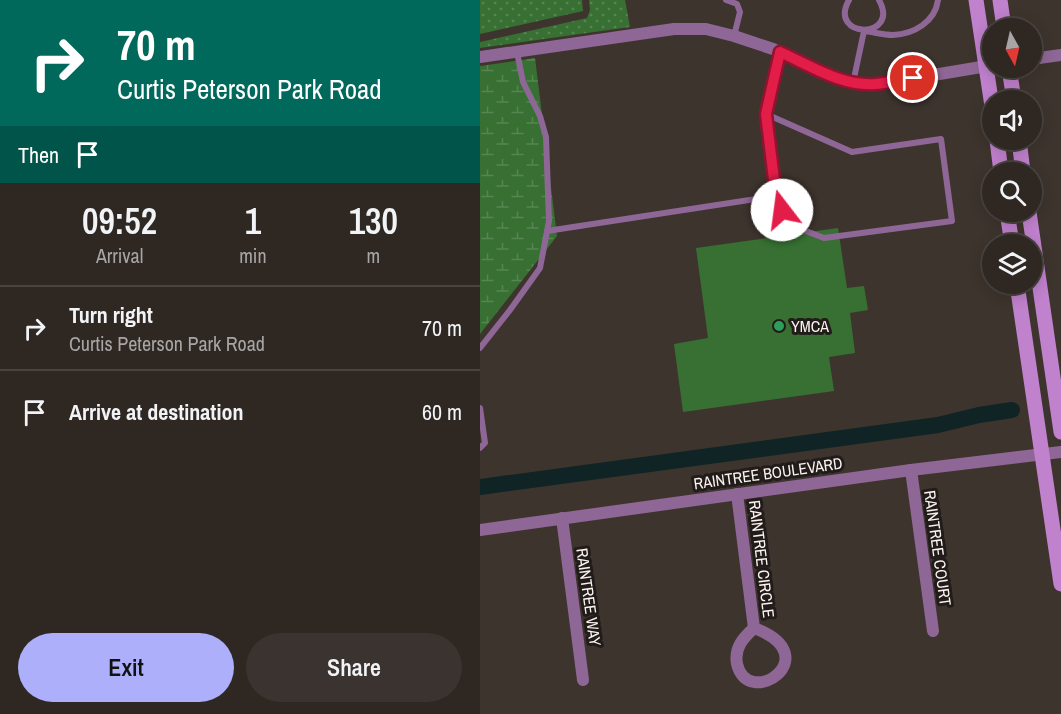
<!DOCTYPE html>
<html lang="en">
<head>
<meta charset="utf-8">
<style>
  :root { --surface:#2e2722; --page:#3a332f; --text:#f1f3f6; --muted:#a7a5a5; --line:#494440; --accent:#adaffb }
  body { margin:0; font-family:"Archivo Narrow",sans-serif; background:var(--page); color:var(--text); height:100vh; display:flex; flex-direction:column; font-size:22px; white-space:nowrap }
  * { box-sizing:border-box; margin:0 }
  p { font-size:20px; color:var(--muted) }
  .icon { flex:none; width:33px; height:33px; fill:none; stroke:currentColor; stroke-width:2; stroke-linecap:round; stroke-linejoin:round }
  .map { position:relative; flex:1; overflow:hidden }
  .details { display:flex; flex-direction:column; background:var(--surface); width:480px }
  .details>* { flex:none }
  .guide { background:#00695c; color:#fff; overflow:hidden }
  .needle { width:39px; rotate:172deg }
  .buttons { position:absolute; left:502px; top:18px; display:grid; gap:12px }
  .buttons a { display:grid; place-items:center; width:60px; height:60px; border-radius:50%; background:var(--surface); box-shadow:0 3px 15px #0003,0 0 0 2px var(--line); font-size:30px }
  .pin { position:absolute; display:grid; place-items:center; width:51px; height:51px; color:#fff; margin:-26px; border:3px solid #fff; border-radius:50%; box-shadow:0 2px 6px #0007 }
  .me { position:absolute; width:66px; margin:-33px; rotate:345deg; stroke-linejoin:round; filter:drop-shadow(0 0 4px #0008) }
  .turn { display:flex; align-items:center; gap:21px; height:126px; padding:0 18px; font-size:27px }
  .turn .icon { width:78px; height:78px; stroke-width:2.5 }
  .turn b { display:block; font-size:42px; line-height:51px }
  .then { display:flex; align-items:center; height:57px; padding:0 18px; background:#0003; gap:12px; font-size:22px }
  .eta { display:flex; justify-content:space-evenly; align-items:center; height:102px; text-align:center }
  .eta b { font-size:36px; font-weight:600; line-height:42px }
  .action { display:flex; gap:12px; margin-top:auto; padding:12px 18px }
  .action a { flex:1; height:69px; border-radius:36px; background:var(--accent); color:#111; font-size:24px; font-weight:600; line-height:69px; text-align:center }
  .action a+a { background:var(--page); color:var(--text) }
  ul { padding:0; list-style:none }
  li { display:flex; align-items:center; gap:18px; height:84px; padding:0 18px; border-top:2px solid var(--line) }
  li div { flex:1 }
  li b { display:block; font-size:22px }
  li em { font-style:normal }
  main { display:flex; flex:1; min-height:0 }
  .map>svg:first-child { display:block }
  .green { fill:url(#green-dots) }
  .wetland { fill:url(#wetland-marsh) }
  .pitch { fill:#377032 }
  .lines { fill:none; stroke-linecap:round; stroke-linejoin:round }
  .canal { stroke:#102425; stroke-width:16 }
  .lane { stroke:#8f6797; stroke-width:6 }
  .street { stroke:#8f6797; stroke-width:12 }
  .secondary { stroke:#c081cd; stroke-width:15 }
  .route-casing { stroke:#92132f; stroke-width:15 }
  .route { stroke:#e11d48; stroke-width:10 }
  .leisure-dot { fill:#2e9e5b; stroke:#211c1a; stroke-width:2 }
  .labels { text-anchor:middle; stroke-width:6; stroke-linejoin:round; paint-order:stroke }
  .poi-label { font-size:16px; fill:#faf3f0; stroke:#211c1a; text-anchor:start }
  .street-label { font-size:16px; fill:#faf3f0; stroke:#211c1a }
</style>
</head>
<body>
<main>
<section class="details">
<div class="guide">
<div class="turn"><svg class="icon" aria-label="right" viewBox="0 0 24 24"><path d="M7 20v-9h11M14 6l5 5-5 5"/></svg><div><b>70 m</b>Curtis Peterson Park Road</div></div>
<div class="then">Then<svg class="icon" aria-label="arrive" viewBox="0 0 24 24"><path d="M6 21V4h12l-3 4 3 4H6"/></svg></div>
</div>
<div class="eta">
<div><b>09:52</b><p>Arrival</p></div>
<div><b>1</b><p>min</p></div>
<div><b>130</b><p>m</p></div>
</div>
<ul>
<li><svg class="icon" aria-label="right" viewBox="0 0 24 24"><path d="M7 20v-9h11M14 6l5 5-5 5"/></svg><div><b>Turn right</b><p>Curtis Peterson Park Road</p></div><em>70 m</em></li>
<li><svg class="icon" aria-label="arrive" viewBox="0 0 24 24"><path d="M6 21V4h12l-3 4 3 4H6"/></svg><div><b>Arrive at destination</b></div><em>60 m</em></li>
</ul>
<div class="action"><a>Exit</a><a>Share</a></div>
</section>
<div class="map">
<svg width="581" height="714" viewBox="0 0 581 714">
  <defs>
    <pattern id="green-dots" width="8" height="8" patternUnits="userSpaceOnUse" patternTransform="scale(1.5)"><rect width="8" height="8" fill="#377032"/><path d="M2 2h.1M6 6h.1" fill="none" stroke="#558550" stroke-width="1.8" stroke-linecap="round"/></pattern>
    <pattern id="wetland-marsh" width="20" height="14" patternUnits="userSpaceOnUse" patternTransform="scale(1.5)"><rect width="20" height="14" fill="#377032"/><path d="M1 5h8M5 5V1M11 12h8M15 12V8" fill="none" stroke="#558550"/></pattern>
  </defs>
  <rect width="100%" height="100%" fill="#3e342e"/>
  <!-- green -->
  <g class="green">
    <path d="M 0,0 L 102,0 L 103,11 L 0,34 Z"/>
    <path d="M 109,0 L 145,0 L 150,27 L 0,48 L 0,42 L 107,18 L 110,10 Z"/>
  </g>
  <!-- wetland -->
  <path class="wetland" d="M 55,58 L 77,236 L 0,334 L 0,66 Z"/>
  <!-- pitch -->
  <path class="pitch" d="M 358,228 L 367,288 L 384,286 L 388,310 L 370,313 L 375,353 L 349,357 L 354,391 L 203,412 L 194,344 L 228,338 L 216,248 Z"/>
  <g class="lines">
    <!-- canal -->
    <path class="canal" d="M 0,487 L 458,425 L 499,415 L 532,410"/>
    <!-- lane -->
    <g class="lane">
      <path d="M 246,0 L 257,4 L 260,12 L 254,36"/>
      <path d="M 369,0 C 347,39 421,40 399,0"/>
      <path d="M 373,83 L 384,31 C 393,32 404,35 413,35 C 434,34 455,22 458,0"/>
      <path d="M 286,114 L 372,152 L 461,139 L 472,221 L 344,238 L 308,224 L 296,196 L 286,114 L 300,53"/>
      <path d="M 67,231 L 296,196"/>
      <path d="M 0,348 L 30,310 L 60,268 L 69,221 L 66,137 L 60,116 L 43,82 L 37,52"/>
      <path d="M 0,408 L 5,443 L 0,448"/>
    </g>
    <!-- street -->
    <g class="street">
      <path d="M 0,57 L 194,29 L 226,29 L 254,36 L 293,49 L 360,80 L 373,83 L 394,85 L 513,65"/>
      <path d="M 552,59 L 581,55"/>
      <path d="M 431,470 L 453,631"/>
      <path d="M 257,494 L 274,628 C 263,638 254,648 257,664 C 268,711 349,656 274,628"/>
      <path d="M 82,518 L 103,680"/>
      <path d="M 0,530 L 431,470 L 581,452"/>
    </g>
    <!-- secondary -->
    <g class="secondary">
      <path d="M 496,0 L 513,113"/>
      <path d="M 520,0 L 524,28"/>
      <path d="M 529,68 L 534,100"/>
      <path d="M 517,140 L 521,172"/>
      <path d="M 539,140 L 543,172"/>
      <path d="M 527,212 L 532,244"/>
      <path d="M 549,212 L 581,432"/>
      <path d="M 537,284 L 581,584"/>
    </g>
  </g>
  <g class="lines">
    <defs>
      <path id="route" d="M 302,210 L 296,196 L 286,114 L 300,52 C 329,65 362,87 396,84 C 408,83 420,80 433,78"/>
    </defs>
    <!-- route casing -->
    <use href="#route" class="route-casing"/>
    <!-- route -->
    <use href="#route" class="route"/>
  </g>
  <!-- markers -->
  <circle class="leisure-dot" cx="299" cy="326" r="6"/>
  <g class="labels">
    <!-- poi labels -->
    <g class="poi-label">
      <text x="311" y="332">YMCA</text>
    </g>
    <!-- street labels -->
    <g class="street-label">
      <text transform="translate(288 473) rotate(-8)" y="6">RAINTREE BOULEVARD</text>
      <text transform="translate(458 548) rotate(82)" y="6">RAINTREE COURT</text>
      <text transform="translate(282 559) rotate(83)" y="6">RAINTREE CIRCLE</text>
      <text transform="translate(109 597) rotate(82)" y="6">RAINTREE WAY</text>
    </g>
  </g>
</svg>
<div class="buttons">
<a><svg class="needle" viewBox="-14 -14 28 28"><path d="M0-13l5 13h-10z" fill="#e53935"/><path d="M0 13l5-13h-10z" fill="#a7a5a5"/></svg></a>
<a><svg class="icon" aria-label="sound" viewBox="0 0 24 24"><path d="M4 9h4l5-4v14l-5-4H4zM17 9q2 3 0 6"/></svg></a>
<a><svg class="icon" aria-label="search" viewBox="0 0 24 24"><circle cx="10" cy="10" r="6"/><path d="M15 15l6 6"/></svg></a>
<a><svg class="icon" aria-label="layers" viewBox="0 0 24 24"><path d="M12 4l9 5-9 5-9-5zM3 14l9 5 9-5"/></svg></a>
</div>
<div class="pin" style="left:433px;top:78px;background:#d93025"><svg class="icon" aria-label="arrive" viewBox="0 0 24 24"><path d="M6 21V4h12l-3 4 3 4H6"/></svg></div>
<svg class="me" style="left:302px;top:210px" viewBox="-20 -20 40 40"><circle r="19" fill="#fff"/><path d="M0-13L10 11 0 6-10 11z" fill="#e11d48"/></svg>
</div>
</main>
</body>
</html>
